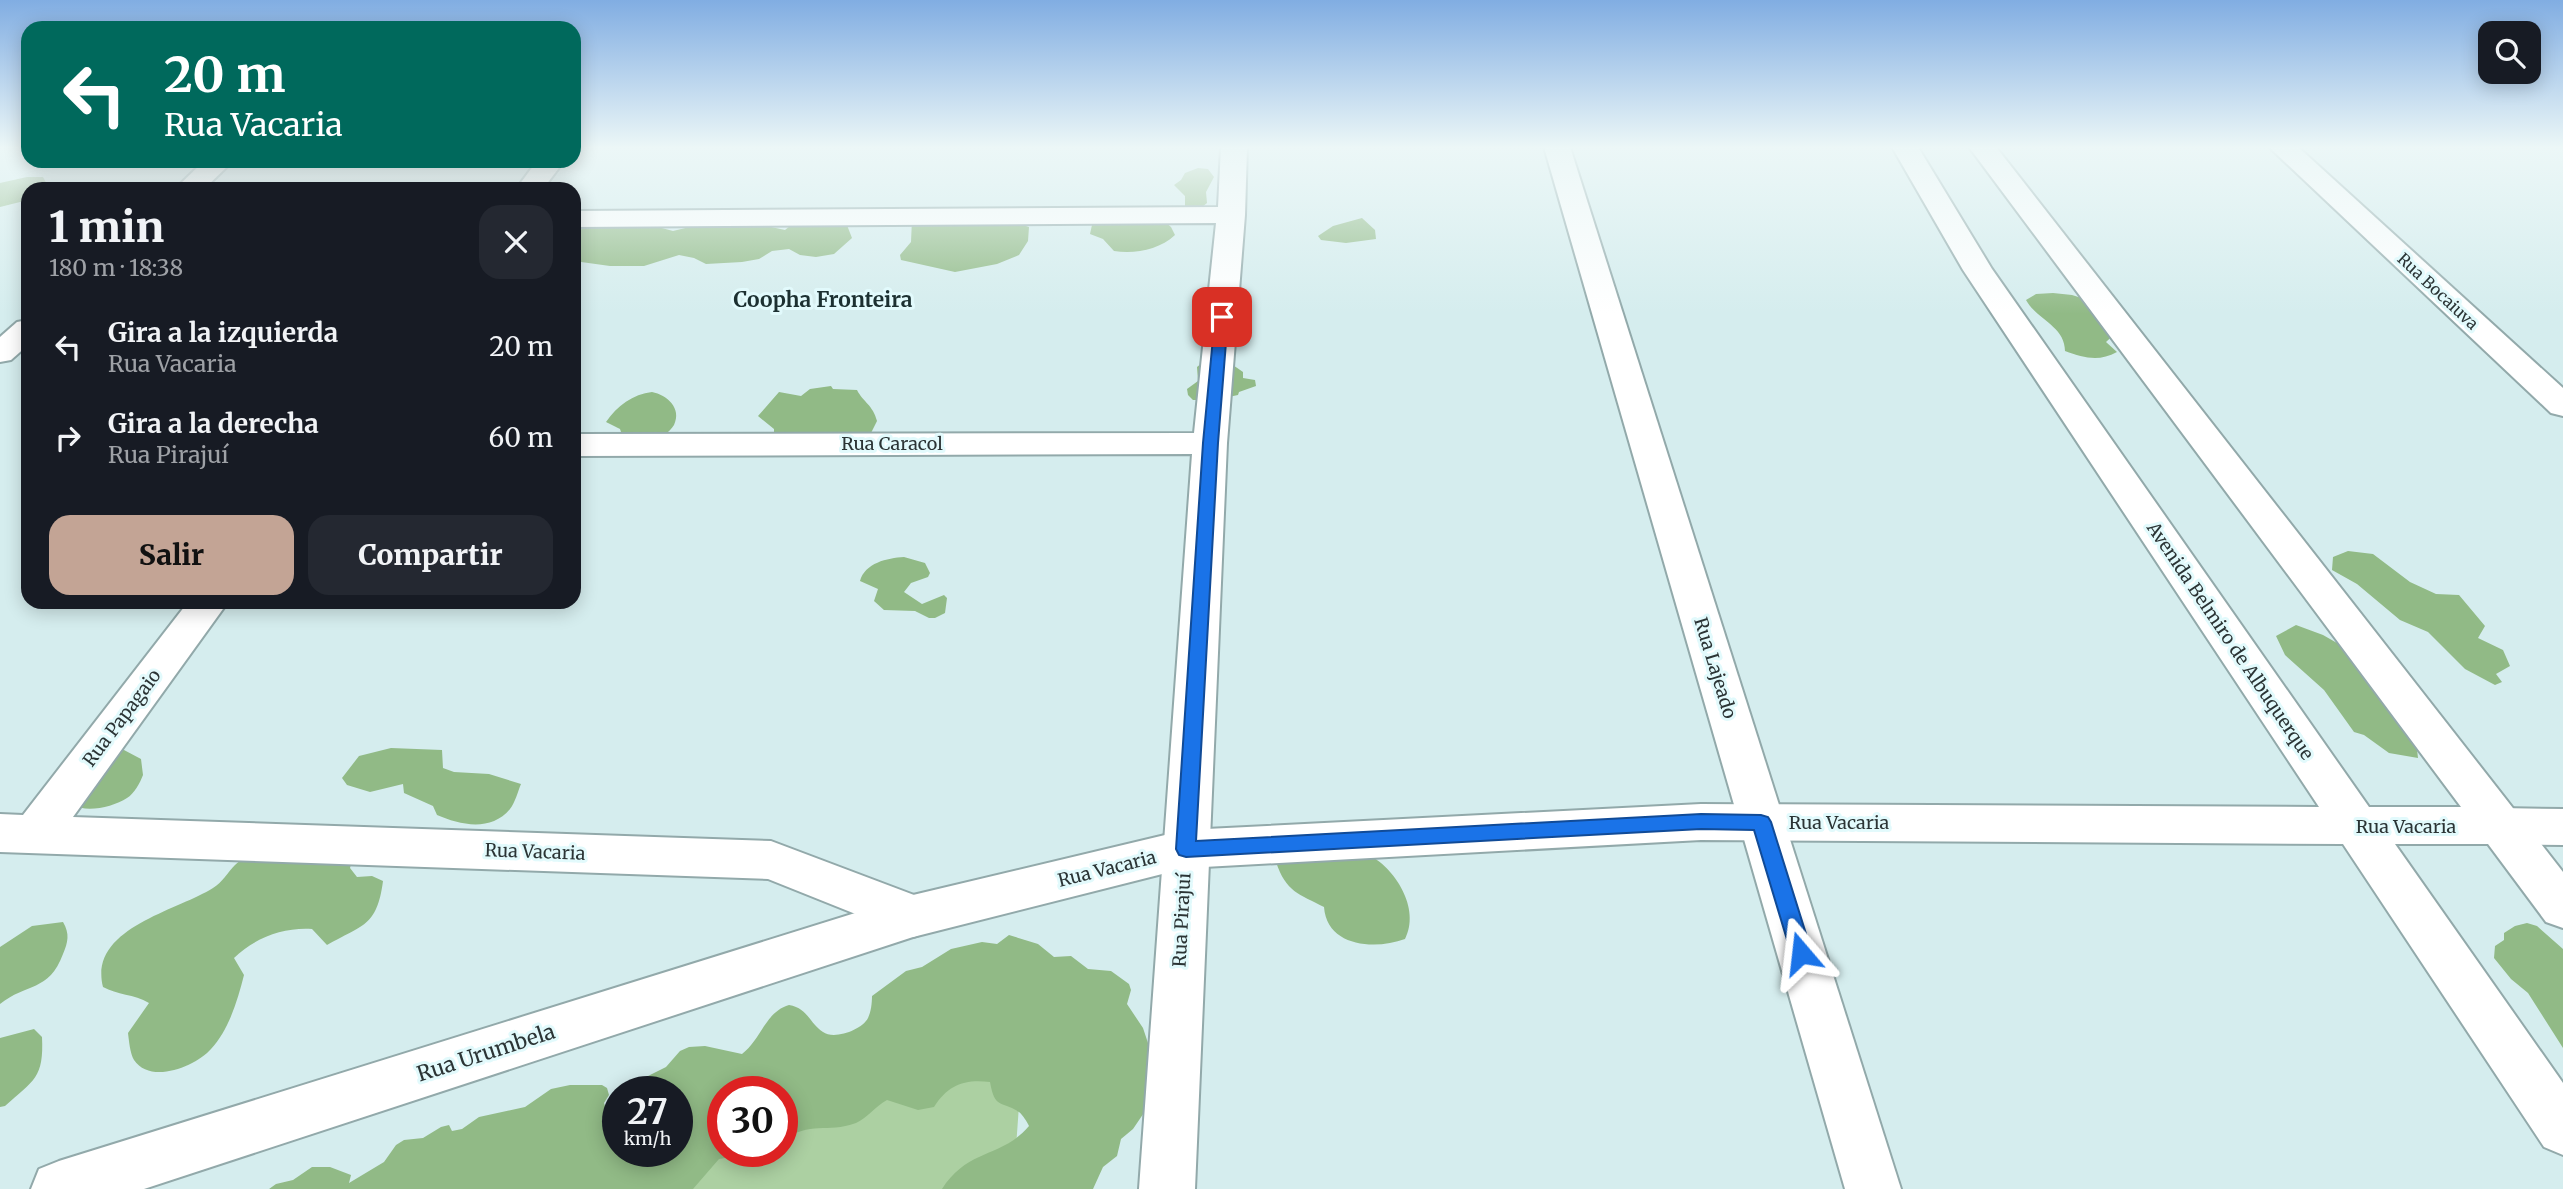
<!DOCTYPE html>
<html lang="es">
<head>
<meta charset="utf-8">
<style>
  :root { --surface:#171b24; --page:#242831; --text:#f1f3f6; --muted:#9ea1a6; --accent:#c3a495 }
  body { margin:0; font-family:Merriweather,serif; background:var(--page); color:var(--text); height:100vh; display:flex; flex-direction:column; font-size:26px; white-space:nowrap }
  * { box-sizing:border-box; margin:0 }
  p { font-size:23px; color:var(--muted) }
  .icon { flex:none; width:38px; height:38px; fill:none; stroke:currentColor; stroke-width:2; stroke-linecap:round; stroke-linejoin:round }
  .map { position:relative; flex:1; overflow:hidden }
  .panel { position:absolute; left:21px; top:182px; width:560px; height:427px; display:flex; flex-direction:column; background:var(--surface); border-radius:21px; box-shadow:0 4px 18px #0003 }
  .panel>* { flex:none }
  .top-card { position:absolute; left:21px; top:21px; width:560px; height:147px; border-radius:21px; box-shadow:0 4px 18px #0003; background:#00695c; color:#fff; overflow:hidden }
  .controls { position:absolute; left:2478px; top:21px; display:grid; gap:14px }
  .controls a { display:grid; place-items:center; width:63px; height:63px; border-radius:14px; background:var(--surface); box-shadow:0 4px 18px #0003; font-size:35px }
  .speed { position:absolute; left:602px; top:1076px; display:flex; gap:14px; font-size:35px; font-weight:700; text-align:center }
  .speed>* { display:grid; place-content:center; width:91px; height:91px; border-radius:50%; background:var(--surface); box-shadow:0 4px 18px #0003; line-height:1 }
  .speed small { font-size:18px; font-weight:400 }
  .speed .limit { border:10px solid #d22; background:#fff; color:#111 }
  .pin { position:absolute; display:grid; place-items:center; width:60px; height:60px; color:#fff; margin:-30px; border-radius:14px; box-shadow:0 4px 10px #0006 }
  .me { position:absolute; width:77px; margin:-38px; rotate:343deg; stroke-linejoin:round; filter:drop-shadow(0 0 5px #0008) }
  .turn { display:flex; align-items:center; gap:24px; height:147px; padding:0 28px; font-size:32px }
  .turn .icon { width:91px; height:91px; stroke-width:2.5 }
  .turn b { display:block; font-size:49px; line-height:60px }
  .round { display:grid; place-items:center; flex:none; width:74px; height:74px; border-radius:21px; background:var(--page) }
  .head { display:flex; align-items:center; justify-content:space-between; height:119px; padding:0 28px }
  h1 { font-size:42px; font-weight:800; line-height:52px }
  .button { display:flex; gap:14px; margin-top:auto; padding:14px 28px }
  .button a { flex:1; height:80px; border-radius:21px; background:var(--accent); color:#111; font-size:28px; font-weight:800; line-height:80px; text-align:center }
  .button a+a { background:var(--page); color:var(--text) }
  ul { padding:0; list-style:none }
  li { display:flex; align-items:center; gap:21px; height:91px; padding:0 28px }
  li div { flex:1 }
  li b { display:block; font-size:26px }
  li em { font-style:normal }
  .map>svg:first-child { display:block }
  .green { fill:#acd0a2 }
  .forest { fill:#91ba86 }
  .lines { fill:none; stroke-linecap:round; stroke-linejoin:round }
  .minor-casing { stroke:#92a9aa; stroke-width:4 }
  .major-casing { stroke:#92a9aa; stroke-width:4 }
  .minor { fill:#fff; fill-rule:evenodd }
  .major { fill:#fff; fill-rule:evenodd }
  .route { fill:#1a73e8; stroke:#114b97; stroke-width:2 }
  .labels { text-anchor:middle; stroke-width:6; stroke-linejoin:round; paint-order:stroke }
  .far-street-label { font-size:16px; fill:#2b3435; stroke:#e2fafc }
  .street-label { font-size:18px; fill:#2b3435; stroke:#e2fafc }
  .far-district-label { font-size:21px; font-weight:bold; fill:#1c3031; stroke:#e2fafc }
  .near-street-label { font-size:21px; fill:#2b3435; stroke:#e2fafc }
</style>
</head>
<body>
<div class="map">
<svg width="2563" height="1189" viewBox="0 0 2563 1189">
  <rect width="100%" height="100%" fill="#d5edee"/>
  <!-- green -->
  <path class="green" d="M 1025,1022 L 1013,1189 L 529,1189 L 677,1152 L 782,1152 L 782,1104 Z"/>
  <!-- forest -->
  <g class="forest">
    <path d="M 1198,168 L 1208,169 L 1214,177 L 1206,192 L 1207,203 L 1202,207 L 1185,206 L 1185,196 L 1174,185 L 1181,180 L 1185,173 Z"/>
    <path d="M 27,177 L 43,177 L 48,186 L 46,189 L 28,189 L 28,200 L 0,207 L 0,183 Z"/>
    <path d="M 961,208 L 977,210 L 1029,227 L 1028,241 L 1019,255 L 997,264 L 955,272 L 901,260 L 900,255 L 911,242 L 912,219 L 933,209 Z"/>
    <path d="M 1153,212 L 1171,227 L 1175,235 C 1159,250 1135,254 1114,251 L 1103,239 L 1090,234 L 1092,225 L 1098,221 Z"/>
    <path d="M 843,215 L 852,238 L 834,254 L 816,257 L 800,255 L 789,249 L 772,251 L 759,259 L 742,262 L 706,264 L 694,258 L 679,255 L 644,266 L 610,266 L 574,261 L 574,231 L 594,226 L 647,224 L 673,231 L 710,222 L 757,224 L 785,230 L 795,222 Z"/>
    <path d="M 1362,218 L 1375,230 L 1376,239 L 1346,243 L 1321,240 L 1318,236 L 1333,226 Z"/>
    <path d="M 2053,293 L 2072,295 L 2110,307 L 2122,327 L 2106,342 L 2117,352 C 2099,362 2084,358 2065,351 C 2065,326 2037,320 2026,300 L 2036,294 Z"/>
    <path d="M 1207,359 L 1230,363 L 1243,372 L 1243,378 L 1255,380 L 1256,386 L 1239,392 L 1238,395 L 1214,400 L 1193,400 L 1188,395 L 1187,389 L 1198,381 L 1197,367 Z"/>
    <path d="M 831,386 L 833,389 L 857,390 C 863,402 873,405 877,421 L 869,437 L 774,435 L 774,429 L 758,416 L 779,392 L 801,396 L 810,389 Z"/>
    <path d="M 652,392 C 667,395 682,408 674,425 C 670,432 659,439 653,445 L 622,435 L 620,429 L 606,422 C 617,406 633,394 652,392 Z"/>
    <path d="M 2348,551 L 2373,554 L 2410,582 L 2436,594 L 2459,595 L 2485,626 L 2478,638 L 2503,650 L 2510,666 L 2496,674 L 2502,682 L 2495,685 L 2465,669 L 2428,632 L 2400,620 L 2357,584 L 2332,570 L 2333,557 Z"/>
    <path d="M 904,557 L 925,563 L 930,573 L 928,577 L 911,583 L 904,592 L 922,604 L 944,595 L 947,598 L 945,613 L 935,618 L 929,618 L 915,611 L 884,610 L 874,601 L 878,589 L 860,581 C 865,563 887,558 904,557 Z"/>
    <path d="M 2296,625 L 2323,635 L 2372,663 L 2416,741 L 2418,758 L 2389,753 L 2364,735 L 2354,732 L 2324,690 L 2285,655 L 2276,636 Z"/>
    <path d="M 391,748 L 442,750 L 443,768 L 454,772 L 489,774 L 521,784 C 518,791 515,803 510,809 C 491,832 460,825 437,815 L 433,806 L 404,793 L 403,784 L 370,792 L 347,785 L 342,778 L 359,756 Z"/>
    <path d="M 124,750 L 141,759 L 143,775 C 140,783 134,794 127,798 C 113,807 87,813 73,805 L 95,753 Z"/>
    <path d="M 254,854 L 354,854 L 350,868 L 357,877 L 372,876 L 383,881 C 377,927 362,925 327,945 L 312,929 C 284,927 254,938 234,958 L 244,975 C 238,999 229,1030 211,1049 C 196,1066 151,1085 134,1060 C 130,1053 129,1041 128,1033 L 149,1003 C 134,994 117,995 103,987 C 88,928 177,911 213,888 C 222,883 228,872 235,865 C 240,860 248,857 254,854 Z"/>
    <path d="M 1367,854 C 1395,867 1421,909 1405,939 C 1375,950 1327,947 1324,907 C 1299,894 1286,892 1276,862 Z"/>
    <path d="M 63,922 C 70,934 68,942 63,954 C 49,992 26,983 0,1004 L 0,947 L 32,926 Z"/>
    <path d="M 2527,923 L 2537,926 L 2563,949 L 2563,1048 L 2528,993 L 2511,979 L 2494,958 L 2495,946 L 2504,940 L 2504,933 L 2515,926 Z"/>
    <path d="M 1009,935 L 1038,944 L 1054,957 L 1071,956 L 1088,969 L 1111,971 L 1129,984 L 1131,990 L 1127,1004 L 1143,1028 L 1152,1055 L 1152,1101 L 1133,1129 L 1121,1139 L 1117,1156 L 1103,1167 L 1093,1189 L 942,1189 C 968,1148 1002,1158 1029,1126 C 1027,1122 1023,1115 1019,1112 C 1001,1100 995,1110 990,1082 C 964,1079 948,1085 934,1107 L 918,1110 L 887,1100 C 876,1106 866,1119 856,1123 C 826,1134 811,1120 782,1141 L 782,1092 L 723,1092 L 723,1152 L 761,1152 L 719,1159 L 693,1189 L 269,1189 L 276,1184 L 293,1180 L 312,1167 L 330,1167 L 351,1175 L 349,1183 L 384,1162 L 396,1145 L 404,1140 L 423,1138 L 441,1127 L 449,1125 L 452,1131 L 462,1129 L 479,1117 L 525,1107 L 551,1089 L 570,1085 L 602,1085 L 607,1088 L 609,1095 L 604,1103 L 606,1109 L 618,1108 L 618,1152 L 677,1152 L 677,1092 L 641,1092 L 642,1079 L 666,1067 L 680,1051 L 689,1047 L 705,1046 L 742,1054 C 761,1040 765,1012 789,1005 C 808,1008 809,1023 823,1032 C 834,1040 862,1030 868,1018 C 871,1012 872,1003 872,996 L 906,971 L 922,967 L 951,949 L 982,942 L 997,944 Z"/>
    <path d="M 34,1029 L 42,1037 C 44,1078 34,1080 5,1106 L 0,1107 L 0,1038 Z"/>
  </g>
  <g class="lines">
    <defs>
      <g id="minor">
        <path d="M 1221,147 L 1247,147 L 1245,215 L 1227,443 L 1195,1189 L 1139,1189 L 1192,454 L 574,456 L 574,434 L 1194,433 L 1216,223 L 574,227 L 574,211 L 1218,207 Z"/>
        <path d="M 1544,147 L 1570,147 L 1901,1189 L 1845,1189 Z"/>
        <path d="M 2269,147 L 2298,147 L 2563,388 L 2563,416 L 2551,413 Z"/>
        <path d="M 204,161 L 233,161 L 204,189 L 175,189 Z"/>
        <path d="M 537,161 L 564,161 L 543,189 L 516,189 Z"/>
        <path d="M 28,320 L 28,345 L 11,360 L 0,362 L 0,337 L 17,322 Z"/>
        <path d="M 188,602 L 228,602 L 73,817 L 771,841 L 930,901 L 937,916 L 930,931 L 913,937 L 768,879 L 0,852 L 0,814 L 23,815 Z"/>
        <path d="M 2500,808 L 2563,809 L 2563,845 L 2500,844 L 2484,839 L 2477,826 L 2484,813 Z"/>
      </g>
      <path id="major" d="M 1892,147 L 1918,147 L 1992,269 L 2369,807 L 2461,807 L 1969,147 L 1996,147 L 2563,872 L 2563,928 L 2546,922 L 2488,844 L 2395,844 L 2563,1083 L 2563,1155 L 2544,1147 L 2343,844 L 1701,840 L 1186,868 L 913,937 L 144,1189 L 31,1189 L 39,1169 L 59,1161 L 913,895 L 1186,830 L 1701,804 L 2319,807 L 1963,270 Z"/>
    </defs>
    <!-- minor casing -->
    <use href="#minor" class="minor-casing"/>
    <!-- major casing -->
    <use href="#major" class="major-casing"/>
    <!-- minor -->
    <use href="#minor" class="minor"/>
    <!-- major -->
    <use href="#major" class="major"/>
  </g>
  <!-- sky -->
  <linearGradient id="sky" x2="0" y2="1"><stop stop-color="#81ade2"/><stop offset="0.47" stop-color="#ecf7f7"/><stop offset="1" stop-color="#ecf7f7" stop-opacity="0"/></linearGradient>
  <rect width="2563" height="314" fill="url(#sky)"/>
  <!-- route -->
  <path class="route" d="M 1222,313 L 1228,317 L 1218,443 L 1196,841 L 1701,814 L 1761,815 L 1768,817 L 1771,822 L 1812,953 L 1809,960 L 1801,962 L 1794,960 L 1791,953 L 1754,830 L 1701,829 L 1186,857 L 1179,855 L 1176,849 L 1203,443 L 1215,317 Z"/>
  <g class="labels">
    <!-- far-street labels -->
    <g class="far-street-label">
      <text transform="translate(2438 291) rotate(43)" y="6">Rua Bocaiuva</text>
    </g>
    <!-- street labels -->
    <g class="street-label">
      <text x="892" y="450">Rua Caracol</text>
      <text transform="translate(2230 641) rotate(56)" y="6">Avenida Belmiro de Albuquerque</text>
      <text transform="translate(1715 668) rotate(73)" y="6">Rua Lajeado</text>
      <text transform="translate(122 718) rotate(-53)" y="6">Rua Papagaio</text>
      <text x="1839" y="829">Rua Vacaria</text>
      <text x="2406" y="833">Rua Vacaria</text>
      <text transform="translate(535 852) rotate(2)" y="6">Rua Vacaria</text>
      <text transform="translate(1107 869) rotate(-14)" y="6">Rua Vacaria</text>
      <text transform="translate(1182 920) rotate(-87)" y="6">Rua Pirajuí</text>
    </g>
    <!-- far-district labels -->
    <g class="far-district-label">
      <text x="823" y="307">Coopha Fronteira</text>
    </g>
    <!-- near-street labels -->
    <g class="near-street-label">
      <text transform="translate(486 1053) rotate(-18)" y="7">Rua Urumbela</text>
    </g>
  </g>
</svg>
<div class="controls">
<a><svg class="icon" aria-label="search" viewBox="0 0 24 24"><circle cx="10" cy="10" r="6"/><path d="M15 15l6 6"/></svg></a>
</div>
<div class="speed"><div>27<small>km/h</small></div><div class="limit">30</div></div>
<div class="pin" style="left:1222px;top:317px;background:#d93025"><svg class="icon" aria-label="arrive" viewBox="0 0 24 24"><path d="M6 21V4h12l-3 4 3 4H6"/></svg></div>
<svg class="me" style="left:1801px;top:953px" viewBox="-20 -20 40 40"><path d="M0-17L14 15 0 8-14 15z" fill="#1a73e8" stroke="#fff" stroke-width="4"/></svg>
<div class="top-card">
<div class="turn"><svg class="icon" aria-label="left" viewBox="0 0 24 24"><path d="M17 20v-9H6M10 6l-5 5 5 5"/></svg><div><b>20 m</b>Rua Vacaria</div></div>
</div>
<section class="panel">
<div class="head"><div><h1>1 min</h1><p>180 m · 18:38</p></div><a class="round"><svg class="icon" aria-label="close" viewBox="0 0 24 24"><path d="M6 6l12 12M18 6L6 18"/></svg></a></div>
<ul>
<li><svg class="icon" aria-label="left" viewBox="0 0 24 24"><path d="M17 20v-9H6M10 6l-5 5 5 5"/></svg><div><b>Gira a la izquierda</b><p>Rua Vacaria</p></div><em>20 m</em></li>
<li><svg class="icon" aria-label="right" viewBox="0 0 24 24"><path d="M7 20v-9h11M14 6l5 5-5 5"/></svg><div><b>Gira a la derecha</b><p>Rua Pirajuí</p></div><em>60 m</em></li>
</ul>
<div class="button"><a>Salir</a><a>Compartir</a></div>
</section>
</div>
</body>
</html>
